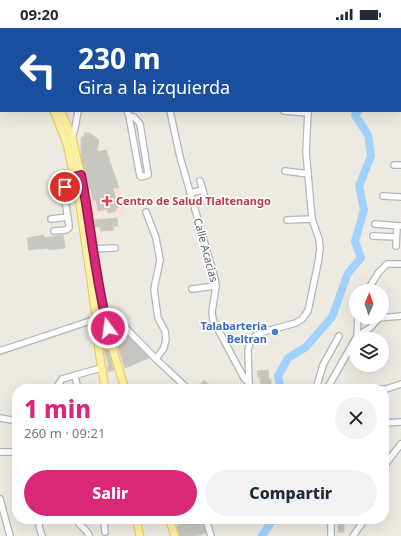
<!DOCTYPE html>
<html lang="es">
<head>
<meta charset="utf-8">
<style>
  :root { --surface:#fff; --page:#f2f2f3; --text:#1f2937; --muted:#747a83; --accent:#db2777 }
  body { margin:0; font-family:"Noto Sans",sans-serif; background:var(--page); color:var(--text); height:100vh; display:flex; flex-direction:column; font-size:15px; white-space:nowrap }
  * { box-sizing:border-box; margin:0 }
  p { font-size:13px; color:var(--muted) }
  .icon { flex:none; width:22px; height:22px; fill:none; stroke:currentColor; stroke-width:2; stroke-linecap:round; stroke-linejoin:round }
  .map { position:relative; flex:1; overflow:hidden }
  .panel { position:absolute; left:12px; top:356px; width:377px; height:140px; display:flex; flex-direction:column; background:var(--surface); border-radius:16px; box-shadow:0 4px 16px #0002 }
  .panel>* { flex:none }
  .top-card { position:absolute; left:0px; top:0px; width:401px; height:84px; box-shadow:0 4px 16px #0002; background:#1a4fa0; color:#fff; overflow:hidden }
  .needle { width:26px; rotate:2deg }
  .controls { position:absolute; left:349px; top:256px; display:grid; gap:8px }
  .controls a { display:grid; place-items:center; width:40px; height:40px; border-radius:50%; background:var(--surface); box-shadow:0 4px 16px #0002; font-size:20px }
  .pin { position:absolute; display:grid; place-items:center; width:34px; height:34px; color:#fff; margin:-17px; border:2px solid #fff; border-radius:50%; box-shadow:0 1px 4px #0007 }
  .me { position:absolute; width:44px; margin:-22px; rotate:346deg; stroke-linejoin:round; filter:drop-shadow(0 0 3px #0008) }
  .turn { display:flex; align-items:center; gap:14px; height:84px; padding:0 12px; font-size:18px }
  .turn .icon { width:52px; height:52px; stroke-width:2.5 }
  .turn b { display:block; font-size:28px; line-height:34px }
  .round { display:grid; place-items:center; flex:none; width:42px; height:42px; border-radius:21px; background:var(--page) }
  .summary { display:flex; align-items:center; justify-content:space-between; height:68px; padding:0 12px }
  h1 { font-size:24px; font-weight:800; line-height:30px; color:var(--accent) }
  .primary-button { display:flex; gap:8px; margin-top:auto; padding:8px 12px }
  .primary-button a { flex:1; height:46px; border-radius:24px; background:var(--accent); color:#fff; font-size:16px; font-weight:800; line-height:46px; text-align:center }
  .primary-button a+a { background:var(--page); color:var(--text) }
  .status { display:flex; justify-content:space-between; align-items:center; height:28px; padding:0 20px; background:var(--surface); direction:ltr }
  .status svg { height:11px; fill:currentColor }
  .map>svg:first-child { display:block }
  .medical { fill:#fadfdc }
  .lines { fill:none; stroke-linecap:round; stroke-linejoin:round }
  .river { stroke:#a0d2fc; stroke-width:8 }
  .building { fill:#c8c6c0; stroke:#d0cbbf }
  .minor-casing { stroke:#b3b6bb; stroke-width:8 }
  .major-casing { stroke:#ecc659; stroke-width:9 }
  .minor { stroke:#fff; stroke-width:5.5 }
  .major { stroke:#fcf0a5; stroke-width:7 }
  .route-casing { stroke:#8e194d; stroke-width:10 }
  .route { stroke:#db2777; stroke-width:7 }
  .health-dot { fill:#e0444e; stroke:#fff; stroke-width:1.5 }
  .shop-dot { fill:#3f7fe0; stroke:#fff; stroke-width:1.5 }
  .labels { text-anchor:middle; stroke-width:3.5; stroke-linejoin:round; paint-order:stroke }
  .health-label { font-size:11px; font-weight:bold; fill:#be3a42; stroke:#fff; text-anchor:start }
  .street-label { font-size:11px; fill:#595d61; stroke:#fff }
  .shop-label { font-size:11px; font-weight:bold; fill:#366cbe; stroke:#fff; text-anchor:end }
</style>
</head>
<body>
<div class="status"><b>09:20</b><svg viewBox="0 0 49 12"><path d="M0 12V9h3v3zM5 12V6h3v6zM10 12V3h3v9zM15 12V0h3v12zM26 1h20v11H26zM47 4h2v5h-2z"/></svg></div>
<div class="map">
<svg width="401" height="508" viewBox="0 0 401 508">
  <rect width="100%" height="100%" fill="#eceae1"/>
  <!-- medical -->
  <path class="medical" d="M 121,160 L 124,186 L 92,186 L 90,161 Z"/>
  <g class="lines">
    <!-- river -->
    <g class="river">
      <path d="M 370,1 L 370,0"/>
      <path d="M 281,361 L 278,348 L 288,330 L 306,319 L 332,289 L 348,245 L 361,230 L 355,213 L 364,182 L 359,158 L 371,128 L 368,107 L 355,87 L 358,83"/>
      <path d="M 262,508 L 273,491"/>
    </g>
  </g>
  <!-- building -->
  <g class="building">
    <path d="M 84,105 L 90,105 L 99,112 L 97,124 L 106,122 L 119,160 L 113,160 L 118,180 L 116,180 L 116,183 L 108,185 L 107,181 L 98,183 L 96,172 L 93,172 L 91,161 L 89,161 L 81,128 L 81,109 L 84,109 Z"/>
    <path d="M 117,190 L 118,198 L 113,198 L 114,202 L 101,203 L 100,199 L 95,199 L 94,192 Z"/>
    <path d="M 44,207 L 44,210 L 63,207 L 65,220 L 49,222 L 48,220 L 29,222 L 27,210 Z"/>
    <path d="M 113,294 L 114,294 L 149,330 L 125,340 L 113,303 L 112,296 Z"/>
    <path d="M 103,308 L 104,308 L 114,342 L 108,344 L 107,339 L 109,338 L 104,322 Z"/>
    <path d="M 268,342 L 269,352 L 271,351 L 271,358 L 261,359 L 260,349 L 258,349 L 257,343 Z"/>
    <path d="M 204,352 L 212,359 L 211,361 L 196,361 Z"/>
    <path d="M 194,491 L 202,491 L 206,505 L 195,508 L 180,508 L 177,497 Z"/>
    <rect x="338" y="491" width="6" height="13"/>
  </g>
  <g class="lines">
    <defs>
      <g id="minor">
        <path d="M 79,0 L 79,1"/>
        <path d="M 140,0 L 140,1"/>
        <path d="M 286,0 L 287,1"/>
        <path d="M 329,1 L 329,0"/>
        <path d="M 0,13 L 1,14"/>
        <path d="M 400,37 L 401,37"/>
        <path d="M 0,44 L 1,45"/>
        <path d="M 400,57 L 401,57"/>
        <path d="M 400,77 L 401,77"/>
        <path d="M 127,83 L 129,88 L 140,148 L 141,149 L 148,147 L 148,146 L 140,96 L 134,89 L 129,88"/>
        <path d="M 170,83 L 180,129 L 215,251 L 216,258 L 212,284 L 213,292 L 244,350 L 249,355"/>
        <path d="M 284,83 L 308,85"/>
        <path d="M 72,110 L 75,100 L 78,83"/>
        <path d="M 394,137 L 401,137"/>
        <path d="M 285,143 L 308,146"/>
        <path d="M 200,153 L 206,173"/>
        <path d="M 190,165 L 203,162"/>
        <path d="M 383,168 L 401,169"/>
        <path d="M 146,184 L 156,210 L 160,232 L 158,242 L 154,261 L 158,290 L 165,303 L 166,311 L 164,320 L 156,331"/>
        <path d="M 51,191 L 68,189"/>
        <path d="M 287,192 L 312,191"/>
        <path d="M 375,196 L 401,198"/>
        <path d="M 54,203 L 66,202 L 69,200 L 69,197 L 64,166 L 65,159 L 70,150 L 76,148"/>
        <path d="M 373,208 L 396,209"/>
        <path d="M 396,218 L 397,198"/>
        <path d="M 93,221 L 115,220"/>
        <path d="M 192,261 L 216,258"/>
        <path d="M 367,263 L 379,244 L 387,236 L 401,236"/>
        <path d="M 357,308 L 358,289"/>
        <path d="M 0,323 L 105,288 L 114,288 L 156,331 L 188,361"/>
        <path d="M 75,348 L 77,357 L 76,361"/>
        <path d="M 58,361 L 58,357 L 62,351 L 101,340"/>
        <path d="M 250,361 L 249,355 L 248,323 L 250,314 L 256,307 L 266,303 L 296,295 L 302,291 L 308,283 L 318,235 L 320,221 L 319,211 L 312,191 L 306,124 L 308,83"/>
        <path d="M 316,361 L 323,337 L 339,308"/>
        <path d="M 327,361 L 357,308 L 370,300 L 379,290 L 401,288"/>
        <path d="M 380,361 L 386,361 L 401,356"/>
        <path d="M 0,390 L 17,393"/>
        <path d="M 384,395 L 401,394"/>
        <path d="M 0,424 L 17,424"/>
        <path d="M 384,438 L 401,416"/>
        <path d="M 0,471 L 10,508"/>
        <path d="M 40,491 L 39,498 L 42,508"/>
        <path d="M 77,491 C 79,499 87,500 89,508"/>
        <path d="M 104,491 L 105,504"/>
        <path d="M 206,491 L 211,508"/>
        <path d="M 331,491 L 331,508"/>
        <path d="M 353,508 L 365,491"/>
      </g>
      <g id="major">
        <path d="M 21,0 L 22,1"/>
        <path d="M 29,0 L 29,1"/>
        <path d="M 54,83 L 67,116 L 80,177 L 96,288 L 99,323 L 105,361"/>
        <path d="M 61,83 L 72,109 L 86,171 L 102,275 L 110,312 L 125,361"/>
        <path d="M 136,491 L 140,508"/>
        <path d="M 169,491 L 175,508"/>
      </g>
    </defs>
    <!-- minor casing -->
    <use href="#minor" class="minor-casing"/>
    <!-- major casing -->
    <use href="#major" class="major-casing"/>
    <!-- minor -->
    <use href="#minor" class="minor"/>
    <!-- major -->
    <use href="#major" class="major"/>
  </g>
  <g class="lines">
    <defs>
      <path id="route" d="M 65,159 L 70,150 L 81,147 C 91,198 95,250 108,300"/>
    </defs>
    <!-- route casing -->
    <use href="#route" class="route-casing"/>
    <!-- route -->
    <use href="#route" class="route"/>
  </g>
  <!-- markers -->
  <path class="health-dot" d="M105 167h4v4h4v4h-4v4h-4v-4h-4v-4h4z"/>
  <circle class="shop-dot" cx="275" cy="304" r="4"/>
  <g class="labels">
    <!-- health labels -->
    <g class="health-label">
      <text x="116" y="177">Centro de Salud Tlaltenango</text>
    </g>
    <!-- street labels -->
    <g class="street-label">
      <text transform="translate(206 222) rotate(75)" y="4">Calle Acacias</text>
    </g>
    <!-- shop labels -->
    <g class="shop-label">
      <text x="267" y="302">Talabarteria<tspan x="267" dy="13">Beltran</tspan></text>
    </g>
  </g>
</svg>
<div class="controls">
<a><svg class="needle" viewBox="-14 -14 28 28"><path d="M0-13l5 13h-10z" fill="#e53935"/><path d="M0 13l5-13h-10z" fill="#747a83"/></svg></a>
<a><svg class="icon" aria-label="layers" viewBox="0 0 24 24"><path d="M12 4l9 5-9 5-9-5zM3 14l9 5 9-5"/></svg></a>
</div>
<div class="pin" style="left:65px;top:159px;background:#d93025"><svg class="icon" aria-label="arrive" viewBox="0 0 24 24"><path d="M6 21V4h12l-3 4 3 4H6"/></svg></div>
<svg class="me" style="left:108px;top:300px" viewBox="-20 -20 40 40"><circle r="17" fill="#db2777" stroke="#fff" stroke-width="3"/><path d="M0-11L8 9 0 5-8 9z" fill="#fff"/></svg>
<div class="top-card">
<div class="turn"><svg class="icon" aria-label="left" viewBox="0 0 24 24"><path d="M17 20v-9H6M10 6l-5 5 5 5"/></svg><div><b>230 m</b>Gira a la izquierda</div></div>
</div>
<section class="panel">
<div class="summary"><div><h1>1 min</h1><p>260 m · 09:21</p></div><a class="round"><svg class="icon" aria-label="close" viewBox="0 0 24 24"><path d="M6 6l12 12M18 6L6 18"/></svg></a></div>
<div class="primary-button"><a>Salir</a><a>Compartir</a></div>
</section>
</div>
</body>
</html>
